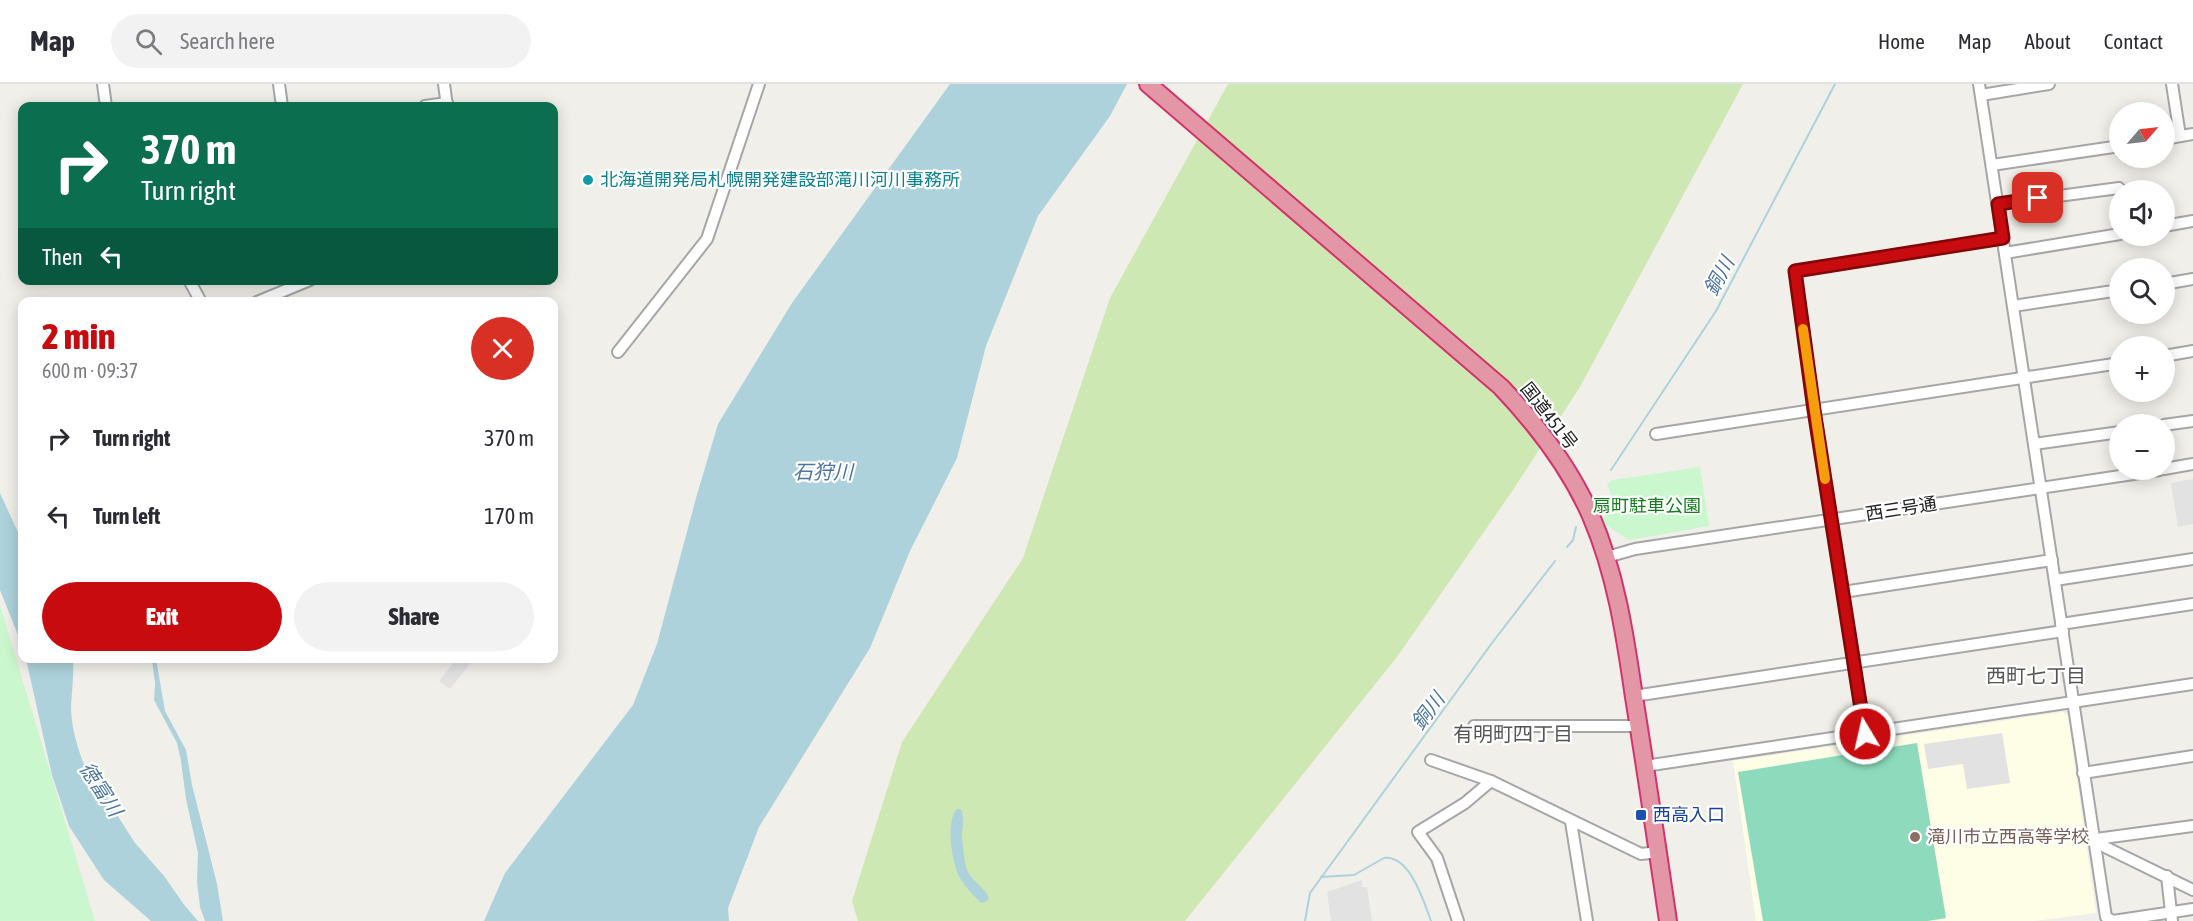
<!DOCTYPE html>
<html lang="en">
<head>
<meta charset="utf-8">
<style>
  :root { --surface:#fff; --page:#f2f2f3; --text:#2b2b33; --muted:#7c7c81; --line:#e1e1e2; --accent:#c80b0e }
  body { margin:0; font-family:"Asap Condensed","Noto Sans JP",sans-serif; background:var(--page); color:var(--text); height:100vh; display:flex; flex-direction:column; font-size:22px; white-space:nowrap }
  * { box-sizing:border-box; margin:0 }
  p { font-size:20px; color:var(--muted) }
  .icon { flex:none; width:33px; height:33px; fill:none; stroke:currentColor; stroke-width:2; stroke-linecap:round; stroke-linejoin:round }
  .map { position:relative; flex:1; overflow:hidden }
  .sheet { position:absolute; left:18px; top:213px; width:540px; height:366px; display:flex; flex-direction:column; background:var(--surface); border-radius:12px; box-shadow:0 3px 15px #0003 }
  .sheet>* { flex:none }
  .guide { position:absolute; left:18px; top:18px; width:540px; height:183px; border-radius:12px; box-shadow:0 3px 15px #0003; background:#0b6e4f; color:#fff; overflow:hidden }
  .needle { width:39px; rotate:62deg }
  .buttons { position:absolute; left:2109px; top:18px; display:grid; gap:12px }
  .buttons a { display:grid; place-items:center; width:66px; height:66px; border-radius:50%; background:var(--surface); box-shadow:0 3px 15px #0003; font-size:30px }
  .pin { position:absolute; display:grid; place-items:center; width:51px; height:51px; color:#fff; margin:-26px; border-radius:12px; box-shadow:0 3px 9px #0006 }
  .me { position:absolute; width:66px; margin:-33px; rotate:351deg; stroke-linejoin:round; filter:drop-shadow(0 0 4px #0008) }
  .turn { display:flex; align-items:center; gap:21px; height:126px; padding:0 24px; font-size:27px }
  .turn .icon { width:78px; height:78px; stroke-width:2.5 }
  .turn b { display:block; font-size:42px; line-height:51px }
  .then { display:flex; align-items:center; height:57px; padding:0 24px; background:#0003; gap:12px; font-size:22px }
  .round { display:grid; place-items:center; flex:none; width:63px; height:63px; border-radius:32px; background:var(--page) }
  .summary { display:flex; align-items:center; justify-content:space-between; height:102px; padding:0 24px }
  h1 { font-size:36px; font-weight:800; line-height:45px; color:var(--accent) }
  .primary-button { display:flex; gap:12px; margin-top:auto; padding:12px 24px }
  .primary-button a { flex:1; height:69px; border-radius:36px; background:var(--accent); color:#fff; font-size:24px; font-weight:800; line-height:69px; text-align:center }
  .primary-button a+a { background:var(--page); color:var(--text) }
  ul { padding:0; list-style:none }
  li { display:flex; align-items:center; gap:18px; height:78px; padding:0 24px }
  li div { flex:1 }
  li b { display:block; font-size:22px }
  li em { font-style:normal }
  header { display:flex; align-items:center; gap:36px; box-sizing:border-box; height:84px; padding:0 30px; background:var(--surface); border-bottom:2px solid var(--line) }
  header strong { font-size:28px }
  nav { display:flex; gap:33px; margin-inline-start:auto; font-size:21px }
  .search { width:420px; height:54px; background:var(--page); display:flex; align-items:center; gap:15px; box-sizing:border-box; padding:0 21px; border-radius:33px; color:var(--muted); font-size:22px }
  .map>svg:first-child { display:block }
  .education { fill:#fefde6 }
  .grass { fill:#cee8b3 }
  .park { fill:#caf7cd }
  .pitch { fill:#8ddbbc }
  .parking { fill:#e2e2e2 }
  .water { fill:#add2dc }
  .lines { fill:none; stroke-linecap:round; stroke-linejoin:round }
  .stream { stroke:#add2dc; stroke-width:2 }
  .minor-casing { stroke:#a6a6a6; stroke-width:14 }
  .highway-casing { stroke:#d2336c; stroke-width:20 }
  .minor { stroke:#fff; stroke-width:10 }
  .highway { stroke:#e396a6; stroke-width:16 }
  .route-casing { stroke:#820709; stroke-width:15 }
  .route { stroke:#c80b0e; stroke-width:10 }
  .slow { stroke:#f59e0b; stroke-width:10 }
  .culture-dot { fill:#0f9aa8; stroke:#fff; stroke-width:2 }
  .transit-dot { fill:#1a4fb4; stroke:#fff; stroke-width:2 }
  .education-dot { fill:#8d6e63; stroke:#fff; stroke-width:2 }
  .labels { text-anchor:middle; stroke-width:4.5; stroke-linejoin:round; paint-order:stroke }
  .culture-label { font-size:18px; fill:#0d838f; stroke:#fff; text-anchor:start }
  .street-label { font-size:18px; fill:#222; stroke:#fff }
  .park-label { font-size:18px; fill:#127d1a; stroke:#fff }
  .transit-label { font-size:18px; fill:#164399; stroke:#fff; text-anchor:start }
  .education-label { font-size:18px; fill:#785e54; stroke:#fff; text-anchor:start }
  .water-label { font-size:20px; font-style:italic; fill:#4c769d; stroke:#fff }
  .neighbourhood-label { font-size:20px; fill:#555; stroke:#fff }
</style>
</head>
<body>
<header>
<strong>Map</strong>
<div class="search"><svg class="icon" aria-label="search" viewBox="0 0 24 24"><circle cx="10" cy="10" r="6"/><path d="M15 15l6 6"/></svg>Search here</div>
<nav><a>Home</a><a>Map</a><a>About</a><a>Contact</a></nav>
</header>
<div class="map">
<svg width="2193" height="837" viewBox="0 0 2193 837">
  <rect width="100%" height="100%" fill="#f1efe9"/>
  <!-- education -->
  <path class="education" d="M 2063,628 L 2068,632 L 2096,829 L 2035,837 L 1756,837 L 1733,677 Z"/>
  <!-- grass -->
  <path class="grass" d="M 1228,0 L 1743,0 L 1580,303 L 1513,406 L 1397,573 L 1185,837 L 858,837 L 852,817 L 902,658 L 1023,474 L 1110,214 Z"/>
  <!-- park -->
  <g class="park">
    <path d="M 1700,383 L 1709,442 L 1629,456 L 1602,438 L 1612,412 L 1607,401 L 1612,396 Z"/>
    <path d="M 0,521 L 95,837 L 0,837 Z"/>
  </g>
  <!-- pitch -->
  <path class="pitch" d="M 1917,659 L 1946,834 L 1928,837 L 1763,837 L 1738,688 Z"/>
  <!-- parking -->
  <g class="parking">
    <path d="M 2193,395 L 2193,440 L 2178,443 L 2171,399 Z"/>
    <path d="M 457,575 L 474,575 L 450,605 L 439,597 Z"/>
    <path d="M 2002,649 L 2010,699 L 1967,705 L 1963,680 L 1928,685 L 1924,660 Z"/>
    <path d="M 1362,796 L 1362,803 L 1367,803 L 1372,837 L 1331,837 L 1327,808 Z"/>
  </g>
  <!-- water -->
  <g class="water">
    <path d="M 950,0 L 1127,0 L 1110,32 L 1038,132 L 986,262 L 957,374 L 910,467 L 870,564 L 759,743 L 728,824 L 729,837 L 484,837 L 505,789 L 633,621 L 657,560 L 696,414 L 718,340 L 792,219 Z"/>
    <path d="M 0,409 L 22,457 L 22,561 L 0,506 Z"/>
    <path d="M 26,575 L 73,575 C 74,591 72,606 71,622 C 71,648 81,675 92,699 L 101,702 L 112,723 L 135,759 L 164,792 L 185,822 L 198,837 L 151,837 L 104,796 L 69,742 L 52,691 Z"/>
    <path d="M 152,575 L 156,575 L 165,627 L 186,666 L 192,701 L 217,800 L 223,837 L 205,837 L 200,823 L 197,798 L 198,769 L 186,715 L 181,677 L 177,659 L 154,616 L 155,599 Z"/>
    <path d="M 957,725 L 961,725 C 965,734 962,744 962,754 C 963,763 964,774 966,783 C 970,797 984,802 989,814 L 987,817 L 981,819 C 973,811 966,804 960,794 C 952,780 945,737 957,725 Z"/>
  </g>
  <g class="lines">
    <!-- stream -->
    <g class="stream">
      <path d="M 1611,386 L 1716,227 L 1835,0"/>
      <path d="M 1567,463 L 1573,456 L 1576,443"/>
      <path d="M 1321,793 L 1354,791 L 1384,774 C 1410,771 1424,818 1431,837"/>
      <path d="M 1305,837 L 1310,809 L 1492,559 L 1555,477"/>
    </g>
    <defs>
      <g id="minor">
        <path d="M 103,0 L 106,22"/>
        <path d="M 279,0 L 282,22"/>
        <path d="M 444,0 L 447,22"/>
        <path d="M 1979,0 L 2106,833 L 2113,837 L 2193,825"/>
        <path d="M 2172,0 L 2180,52"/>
        <path d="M 1981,11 L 2049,0"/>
        <path d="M 425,22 L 447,19"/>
        <path d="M 2164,55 L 2193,50"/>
        <path d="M 1992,81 L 2120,62"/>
        <path d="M 1998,120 L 2119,104"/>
        <path d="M 2164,142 L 2193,137"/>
        <path d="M 2005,169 L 2120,150"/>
        <path d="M 189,196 L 201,218"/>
        <path d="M 2164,200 L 2193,195"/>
        <path d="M 257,218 L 310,196"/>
        <path d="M 2013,222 L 2120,206"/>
        <path d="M 618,268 L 707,155 L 759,0"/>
        <path d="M 2164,272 L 2193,267"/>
        <path d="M 2164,341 L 2193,337"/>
        <path d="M 1656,350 L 2120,279"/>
        <path d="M 2034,360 L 2120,348"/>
        <path d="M 2164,385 L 2193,380"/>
        <path d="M 1607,473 L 1635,465 L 2160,386"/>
        <path d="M 2055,496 L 2193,475"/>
        <path d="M 1843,508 L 2052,476"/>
        <path d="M 2061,540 L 2193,520"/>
        <path d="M 1634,612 L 2063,547"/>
        <path d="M 1474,642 L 1639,642"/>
        <path d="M 1865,650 L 1814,326 L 1795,187 L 2003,154"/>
        <path d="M 1431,676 L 1491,697 L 1641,770 L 1658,768"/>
        <path d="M 1645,682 L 2193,600"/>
        <path d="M 2083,689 L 2193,672"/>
        <path d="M 1571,738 L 1587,837"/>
        <path d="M 2096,755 L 2193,742"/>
        <path d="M 2099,755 L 2105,763 L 2193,806"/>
        <path d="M 2167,792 L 2172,837"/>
        <path d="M 1458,837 L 1437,774 L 1418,748 L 1465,719 L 1491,697"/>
      </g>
      <path id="highway" d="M 1148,0 L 1501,303 C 1537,341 1570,384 1591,432 C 1616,490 1625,551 1634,613 C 1646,687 1657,762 1668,837"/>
    </defs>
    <!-- minor casing -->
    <use href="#minor" class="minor-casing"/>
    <!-- highway casing -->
    <use href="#highway" class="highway-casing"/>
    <!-- minor -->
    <use href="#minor" class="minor"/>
    <!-- highway -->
    <use href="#highway" class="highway"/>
  </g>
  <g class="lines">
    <defs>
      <path id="route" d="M 1865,650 L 1814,326 L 1795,187 L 2003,154 L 1998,120 L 2038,114"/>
    </defs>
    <!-- route casing -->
    <use href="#route" class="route-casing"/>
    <!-- route -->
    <use href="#route" class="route"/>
    <!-- slow -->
    <path class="slow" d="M 1803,245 L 1825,395"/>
  </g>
  <!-- markers -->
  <circle class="culture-dot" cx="588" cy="96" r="6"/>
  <rect class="transit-dot" x="1635" y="725" width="12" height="12" rx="3"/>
  <circle class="education-dot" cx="1915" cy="753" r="6"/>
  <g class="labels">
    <!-- culture labels -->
    <g class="culture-label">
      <text x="600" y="102">北海道開発局札幌開発建設部滝川河川事務所</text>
    </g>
    <!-- street labels -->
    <g class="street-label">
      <text transform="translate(1549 332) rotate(52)" y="6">国道451号</text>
      <text transform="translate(1901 425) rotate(-9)" y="6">西三号通</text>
    </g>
    <!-- park labels -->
    <g class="park-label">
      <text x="1647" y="428">扇町駐車公園</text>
    </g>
    <!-- transit labels -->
    <g class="transit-label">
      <text x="1653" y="737">西高入口</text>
    </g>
    <!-- education labels -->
    <g class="education-label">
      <text x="1927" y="759">滝川市立西高等学校</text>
    </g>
    <!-- water labels -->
    <g class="water-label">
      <text transform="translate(1719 192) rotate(-62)" y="7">銅川</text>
      <text x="823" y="395">石狩川</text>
      <text transform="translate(1428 627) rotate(-53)" y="7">銅川</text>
      <text transform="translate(101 705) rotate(57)" y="7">徳富川</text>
    </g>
    <!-- neighbourhood labels -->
    <g class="neighbourhood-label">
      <text x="2036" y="599">西町七丁目</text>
      <text x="1513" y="657">有明町四丁目</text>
    </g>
  </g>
</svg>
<div class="buttons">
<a><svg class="needle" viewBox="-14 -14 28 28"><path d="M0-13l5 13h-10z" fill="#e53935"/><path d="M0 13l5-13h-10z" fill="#7c7c81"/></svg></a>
<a><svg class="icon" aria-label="sound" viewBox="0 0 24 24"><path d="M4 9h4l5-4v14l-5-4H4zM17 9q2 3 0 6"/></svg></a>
<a><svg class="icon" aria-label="search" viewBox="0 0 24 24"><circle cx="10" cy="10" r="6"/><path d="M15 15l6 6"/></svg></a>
<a>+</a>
<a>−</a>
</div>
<div class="pin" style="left:2038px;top:114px;background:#d93025"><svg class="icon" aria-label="arrive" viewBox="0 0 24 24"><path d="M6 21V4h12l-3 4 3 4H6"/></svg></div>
<svg class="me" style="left:1865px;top:650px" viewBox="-20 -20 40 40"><circle r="17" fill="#c80b0e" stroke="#fff" stroke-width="3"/><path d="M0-11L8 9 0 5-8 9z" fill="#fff"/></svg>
<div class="guide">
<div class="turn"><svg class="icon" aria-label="right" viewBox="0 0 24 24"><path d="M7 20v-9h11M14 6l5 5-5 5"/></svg><div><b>370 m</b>Turn right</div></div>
<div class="then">Then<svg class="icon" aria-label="left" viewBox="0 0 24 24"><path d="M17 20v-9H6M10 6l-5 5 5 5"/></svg></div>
</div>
<section class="sheet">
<div class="summary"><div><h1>2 min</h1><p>600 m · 09:37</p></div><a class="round" style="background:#d93025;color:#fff"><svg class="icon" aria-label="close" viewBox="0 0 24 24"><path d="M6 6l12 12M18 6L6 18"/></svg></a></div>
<ul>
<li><svg class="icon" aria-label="right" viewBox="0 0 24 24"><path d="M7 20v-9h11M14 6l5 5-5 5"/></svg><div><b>Turn right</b></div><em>370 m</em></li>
<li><svg class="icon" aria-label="left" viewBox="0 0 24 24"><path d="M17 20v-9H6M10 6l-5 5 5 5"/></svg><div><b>Turn left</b></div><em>170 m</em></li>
</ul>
<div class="primary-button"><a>Exit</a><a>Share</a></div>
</section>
</div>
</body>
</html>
